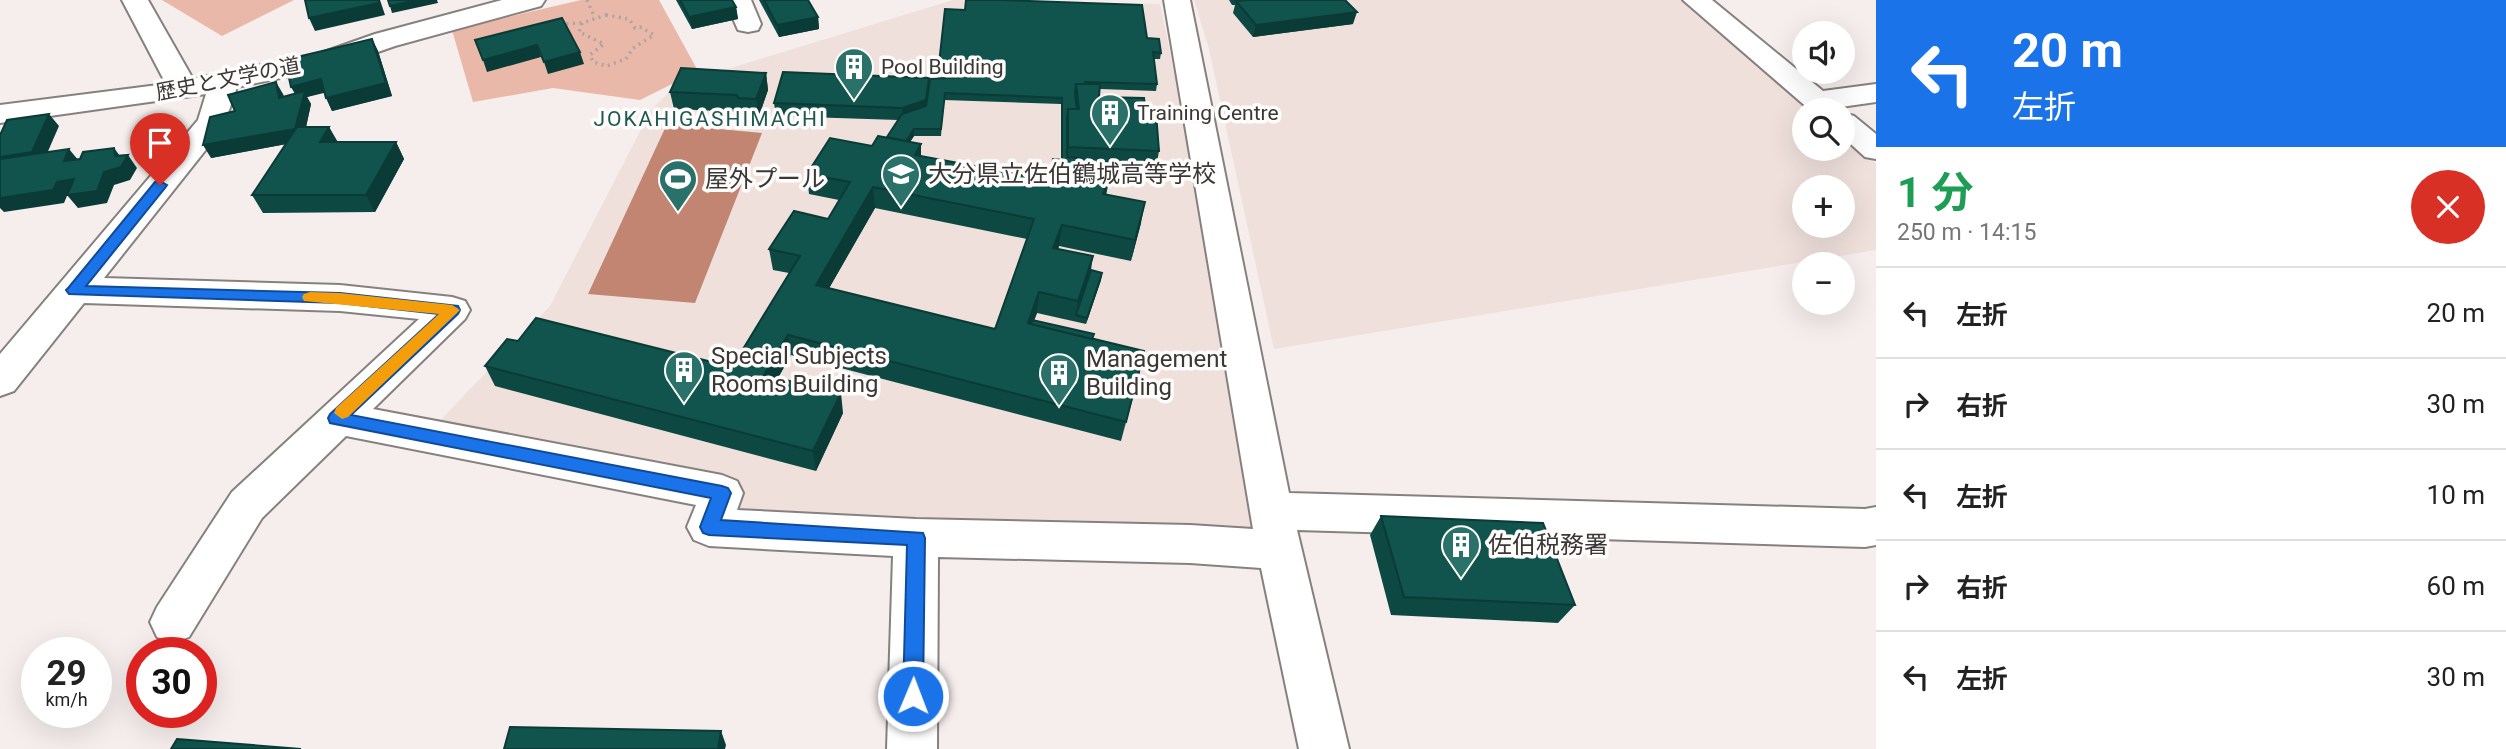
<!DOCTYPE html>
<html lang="ja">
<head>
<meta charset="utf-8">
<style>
  :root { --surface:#fff; --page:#f2f2f2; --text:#222; --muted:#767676; --line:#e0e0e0 }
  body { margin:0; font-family:Roboto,"Noto Sans JP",sans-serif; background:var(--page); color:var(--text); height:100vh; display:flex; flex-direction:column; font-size:26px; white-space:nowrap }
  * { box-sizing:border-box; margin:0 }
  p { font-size:23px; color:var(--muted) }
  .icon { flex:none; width:38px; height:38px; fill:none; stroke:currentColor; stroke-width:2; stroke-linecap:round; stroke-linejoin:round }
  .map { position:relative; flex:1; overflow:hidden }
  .details { display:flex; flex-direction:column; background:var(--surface); width:630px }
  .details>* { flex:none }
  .banner { background:#1a73e8; color:#fff; overflow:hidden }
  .buttons { position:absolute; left:1792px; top:21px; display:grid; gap:14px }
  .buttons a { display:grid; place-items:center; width:63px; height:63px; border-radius:50%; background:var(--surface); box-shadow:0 7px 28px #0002; font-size:35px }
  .speed { position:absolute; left:21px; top:637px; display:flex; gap:14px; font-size:35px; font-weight:700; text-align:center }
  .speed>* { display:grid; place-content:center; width:91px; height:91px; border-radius:50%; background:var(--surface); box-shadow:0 7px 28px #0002; line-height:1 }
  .speed small { font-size:18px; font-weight:400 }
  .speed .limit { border:10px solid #d22; background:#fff; color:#111 }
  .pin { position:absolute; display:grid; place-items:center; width:60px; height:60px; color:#fff; margin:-72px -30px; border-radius:50% 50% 50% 0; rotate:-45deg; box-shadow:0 0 7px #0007 }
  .pin .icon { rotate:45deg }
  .me { position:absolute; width:77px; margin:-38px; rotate:1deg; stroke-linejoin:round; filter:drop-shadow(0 0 5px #0008) }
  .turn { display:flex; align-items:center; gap:24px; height:147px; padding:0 21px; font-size:32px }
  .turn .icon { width:91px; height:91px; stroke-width:2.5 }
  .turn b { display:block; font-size:49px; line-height:60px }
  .round { display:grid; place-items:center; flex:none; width:74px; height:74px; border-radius:37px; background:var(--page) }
  .head { display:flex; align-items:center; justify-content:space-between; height:119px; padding:0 21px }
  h1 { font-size:42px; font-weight:700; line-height:52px; color:#1e9e55 }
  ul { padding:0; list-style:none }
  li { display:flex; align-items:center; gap:21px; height:91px; padding:0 21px; border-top:2px solid var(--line) }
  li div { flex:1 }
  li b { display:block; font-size:26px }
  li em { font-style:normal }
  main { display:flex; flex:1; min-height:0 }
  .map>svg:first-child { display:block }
  .built { fill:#efe0db; fill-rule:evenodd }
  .green { fill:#eab8a8 }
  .water { fill:#c28572 }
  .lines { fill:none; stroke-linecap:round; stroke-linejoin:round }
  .minor-casing { stroke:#86817f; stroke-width:4 }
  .path { stroke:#aaa4a3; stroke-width:3.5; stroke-dasharray:2 4.5; stroke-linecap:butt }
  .minor { fill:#fff; fill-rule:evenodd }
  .wall { fill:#0e4842; fill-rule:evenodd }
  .shaded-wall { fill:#0b3b36 }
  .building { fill:#10544d; stroke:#0b3b36; stroke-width:2; fill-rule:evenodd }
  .route { fill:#1a73e8; stroke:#114b97; stroke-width:2 }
  .slow { fill:#f59e0b }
  .labels { text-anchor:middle; stroke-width:7; stroke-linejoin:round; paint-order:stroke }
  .far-poi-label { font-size:21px; fill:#3a3737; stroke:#fefdfc; text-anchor:start }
  .far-street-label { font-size:21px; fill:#3a3737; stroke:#fefdfc }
  .far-neighbourhood-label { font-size:21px; letter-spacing:2px; fill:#205952; stroke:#fefdfc }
  .poi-label { font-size:24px; fill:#3a3737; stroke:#fefdfc; text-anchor:start }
</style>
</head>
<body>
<main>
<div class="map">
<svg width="1876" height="749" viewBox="0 0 1876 749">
  <rect width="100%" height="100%" fill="#f5eeec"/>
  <!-- built -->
  <g class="built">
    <path d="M 953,0 L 1160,4 L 1270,540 L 731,511 L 739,485 L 431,430 L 550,306 L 651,110 L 670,91 L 688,81 Z"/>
    <path d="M 1194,0 L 1685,0 L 1814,110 L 1804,110 L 1804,149 L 1843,149 L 1843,135 L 1876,163 L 1876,250 L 1274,349 L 1209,49 ZM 1804,187 L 1843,187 L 1843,226 L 1804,226 Z"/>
  </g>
  <!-- green -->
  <g class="green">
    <path d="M 162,0 L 294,0 L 222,36 Z"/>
    <path d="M 581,0 L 659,0 L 698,71 L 640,100 L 553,88 L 473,102 L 452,30 Z"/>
  </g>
  <!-- water -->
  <path class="water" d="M 667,124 L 762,133 L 695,303 L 588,294 Z"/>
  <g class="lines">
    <defs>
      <g id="minor">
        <path d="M 122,0 L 148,0 L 193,79 L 321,53 L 375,34 L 502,0 L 545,0 L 541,6 L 395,46 L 338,66 L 237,87 L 223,128 L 104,278 L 340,285 L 452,297 L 465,301 L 470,310 L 465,319 L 373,409 L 722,475 L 737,481 L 743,493 L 737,510 L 916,519 L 1190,525 L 1253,529 L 1164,0 L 1190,0 L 1289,493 L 1865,509 L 1876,507 L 1876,545 L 1865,547 L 1297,530 L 1349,749 L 1299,749 L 1261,568 L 1190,563 L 938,557 L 937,749 L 887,749 L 893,556 L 709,546 L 694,540 L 687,527 L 696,505 L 346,436 L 262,518 L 189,637 L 173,643 L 157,637 L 150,622 L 157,607 L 232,492 L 419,319 L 340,311 L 84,303 L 14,391 L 0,396 L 0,354 L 198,120 L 206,94 L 0,123 L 0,105 L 166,84 Z"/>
        <path d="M 725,0 L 751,0 L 761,24 L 758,30 L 748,32 L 738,30 Z"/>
        <path d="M 1683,0 L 1712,0 L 1823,91 L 1876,84 L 1876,102 L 1841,107 L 1843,110 L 1810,110 Z"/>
        <path d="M 1843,113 L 1854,116 L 1876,134 L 1876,159 L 1865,157 L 1843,137 Z"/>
      </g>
    </defs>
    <!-- minor casing -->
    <use href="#minor" class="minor-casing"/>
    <!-- path -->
    <g class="path">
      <path d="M 587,0 L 595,18"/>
      <path d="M 606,15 L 629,19 L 635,28 L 640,27 L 654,35 L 633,48 L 626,59 L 607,66 L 593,62 L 590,55 L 604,44 L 579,32 L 582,23 Z"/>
      <path d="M 560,24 L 582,23"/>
    </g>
    <!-- minor -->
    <use href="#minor" class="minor"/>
  </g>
  <!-- wall -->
  <g class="wall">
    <path d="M 676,0 L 732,0 L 736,7 L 738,19 L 692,29 Z"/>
    <path d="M 759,0 L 808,0 L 818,17 L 819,29 L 779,37 Z"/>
    <path d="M 1229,0 L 1345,0 L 1353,24 L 1253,37 L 1233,13 L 1235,5 L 1232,5 Z"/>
    <path d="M 1147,38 L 1161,53 L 1160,59 L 1154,59 L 1157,84 L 1156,91 L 1100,89 L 1099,97 L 1146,113 L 1159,151 L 1156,168 L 1080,165 L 1081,170 L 1106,195 L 1141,223 L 1131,261 L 1059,246 L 1058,249 L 1091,270 L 1102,273 L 1101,280 L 1086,324 L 1037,313 L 1034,320 L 1094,334 L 1093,339 L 1144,351 L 1121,441 L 791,355 L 778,378 L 843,413 L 816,471 L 495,386 L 485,366 L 518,341 L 732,367 L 789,273 L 773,270 L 769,249 L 828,219 L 839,200 L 809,194 L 807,174 L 872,146 L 887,137 L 898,120 L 776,116 L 774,103 L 929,86 L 961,77 L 962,71 L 939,70 L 939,64 ZM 944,100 L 1061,104 L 1061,159 L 1046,180 L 921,156 L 910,142 L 914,136 L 941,136 ZM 875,208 L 1027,239 L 995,329 L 829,288 Z"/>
    <path d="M 372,39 L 378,51 L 392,96 L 332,111 L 324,92 L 307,97 L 311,104 L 306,127 L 329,127 L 337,142 L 396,142 L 404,159 L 375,212 L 263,213 L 252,195 L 286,144 L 211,158 L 235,111 L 283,94 L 284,97 L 295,94 Z"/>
    <path d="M 766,73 L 768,90 L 759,116 L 741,115 L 740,112 L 674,109 L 670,92 Z"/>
    <path d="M 1381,516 L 1575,605 L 1558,623 L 1391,615 L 1370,535 Z"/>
  </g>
  <!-- shaded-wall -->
  <g class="shaded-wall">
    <path d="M 380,0 L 385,15 L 315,31 L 309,18 Z"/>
    <path d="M 418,0 L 437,0 L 438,3 L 392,13 L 390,6 Z"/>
    <path d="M 736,7 L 738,19 L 692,29 L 689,17 Z"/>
    <path d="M 1357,12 L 1353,24 L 1253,37 L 1256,25 Z"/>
    <path d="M 818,17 L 819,29 L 779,37 L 777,25 Z"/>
    <path d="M 372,39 L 378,51 L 392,96 L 332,111 L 326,98 Z"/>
    <path d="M 537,45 L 541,57 L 487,72 L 483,60 Z"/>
    <path d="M 580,52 L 584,64 L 548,74 L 544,62 Z"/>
    <path d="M 766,73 L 768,90 L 759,116 L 756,99 Z"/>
    <path d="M 929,78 L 929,90 L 926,113 L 902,120 L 902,108 Z"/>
    <path d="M 321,79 L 328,92 L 307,97 L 311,104 L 303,141 L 211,158 L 203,145 L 298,99 L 291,87 Z"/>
    <path d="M 276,82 L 283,94 L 286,110 L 279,98 Z"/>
    <path d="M 49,114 L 59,126 L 42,165 L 0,172 L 0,157 Z"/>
    <path d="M 329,127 L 339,144 L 320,142 Z"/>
    <path d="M 914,129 L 914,136 L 898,160 L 898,154 Z"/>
    <path d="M 396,142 L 404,159 L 375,212 L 366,195 Z"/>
    <path d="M 921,144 L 921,165 L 915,155 Z"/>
    <path d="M 114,148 L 123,160 L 128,155 L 137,168 L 130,180 L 114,185 L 107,203 L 78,208 L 67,195 L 115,156 Z"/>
    <path d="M 69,149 L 79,161 L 64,161 Z"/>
    <path d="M 1110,175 L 1106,196 L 1103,194 Z"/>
    <path d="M 74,179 L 64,203 L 4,212 L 0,208 L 0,185 L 57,182 Z"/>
    <path d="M 873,187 L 875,208 L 819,306 L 816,285 Z"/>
    <path d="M 1145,202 L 1141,223 L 1131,261 L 1135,240 Z"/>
    <path d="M 1062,225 L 1059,246 L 1051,269 L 1053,248 Z"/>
    <path d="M 1093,256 L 1090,277 L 1076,315 L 1078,301 Z"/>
    <path d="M 1102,273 L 1101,280 L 1086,324 L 1087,318 Z"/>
    <path d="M 1039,292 L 1037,313 L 1028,337 L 1028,323 Z"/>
    <path d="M 788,335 L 791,355 L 768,395 L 764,375 Z"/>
    <path d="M 1144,351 L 1140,372 L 1121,441 L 1126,422 Z"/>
    <path d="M 841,393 L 843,413 L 816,471 L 813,451 Z"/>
    <path d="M 721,731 L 726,745 L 725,749 L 718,749 Z"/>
  </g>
  <!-- building -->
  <g class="building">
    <path d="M 305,0 L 379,0 L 379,3 L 309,18 Z"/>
    <path d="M 388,0 L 418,0 L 390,6 Z"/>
    <path d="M 680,0 L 732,0 L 736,7 L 689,17 Z"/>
    <path d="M 764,0 L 808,0 L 818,17 L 777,25 Z"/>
    <path d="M 966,0 L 1001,0 L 1142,5 L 1147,38 L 1159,39 L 1161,53 L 1153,52 L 1157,84 L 1085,82 L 1085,84 L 1076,84 L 1075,94 L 1077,109 L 1068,109 L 1067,119 L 1067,157 L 1080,158 L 1081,170 L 1052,164 L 1053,159 L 1062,160 L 1062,98 L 945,93 L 941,129 L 914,129 L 906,141 L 887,137 L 902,114 L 926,106 L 930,79 L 961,77 L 963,64 L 939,64 L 945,9 L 965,10 Z"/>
    <path d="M 1247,0 L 1345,0 L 1357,12 L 1256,25 L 1236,1 Z"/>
    <path d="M 562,18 L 580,52 L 544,62 L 537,45 L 483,60 L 475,40 Z"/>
    <path d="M 372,39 L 386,83 L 326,98 L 321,79 L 291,87 L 285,60 Z"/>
    <path d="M 681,68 L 766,73 L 756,99 L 738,98 L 737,95 L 670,92 Z"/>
    <path d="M 783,72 L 929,78 L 926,100 L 902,108 L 774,103 Z"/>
    <path d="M 276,82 L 279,98 L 305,91 L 295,129 L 203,145 L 210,117 L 235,111 L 228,95 Z"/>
    <path d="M 1076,84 L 1100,84 L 1099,97 L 1144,98 L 1146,113 L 1156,113 L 1159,151 L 1068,147 L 1068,109 L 1079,109 Z"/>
    <path d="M 49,114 L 32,152 L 0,157 L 0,135 L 7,120 Z"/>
    <path d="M 297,127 L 329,127 L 320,142 L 396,142 L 366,195 L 252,195 Z"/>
    <path d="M 878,136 L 921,144 L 915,155 L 980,167 L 982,164 L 1009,169 L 1007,172 L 1046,180 L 1052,164 L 1110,175 L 1103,194 L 1145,202 L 1135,240 L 1062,225 L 1053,248 L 1093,256 L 1078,301 L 1039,292 L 1028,323 L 1144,351 L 1126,422 L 788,335 L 764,375 L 841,393 L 813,451 L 485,366 L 507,339 L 518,341 L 536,318 L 732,367 L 800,256 L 769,249 L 794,211 L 828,219 L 850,182 L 807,174 L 830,138 L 872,146 ZM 873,187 L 1034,219 L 995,329 L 816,285 Z"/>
    <path d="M 114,148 L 115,156 L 128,155 L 121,167 L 104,172 L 97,191 L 67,195 L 74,179 L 57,182 L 53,190 L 0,198 L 0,159 L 69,149 L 64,161 L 80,159 L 83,152 Z"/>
    <path d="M 1091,270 L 1102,273 L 1087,318 L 1076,315 Z"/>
    <path d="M 1032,320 L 1094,334 L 1092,339 L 1031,324 Z"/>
    <path d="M 1381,516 L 1543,523 L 1575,605 L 1404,597 Z"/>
    <path d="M 510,727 L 721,731 L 718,749 L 504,749 Z"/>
    <path d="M 177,739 L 301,749 L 171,749 Z"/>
  </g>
  <!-- route -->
  <path class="route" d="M 160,181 L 167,185 L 165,188 L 86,286 L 340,293 L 458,306 L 460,310 L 458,314 L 351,415 L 722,486 L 728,488 L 731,493 L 721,520 L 923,533 L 925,538 L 923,696 L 920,703 L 913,706 L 906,703 L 903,696 L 907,545 L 709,535 L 703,533 L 700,527 L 711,498 L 330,423 L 328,418 L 330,414 L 439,314 L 340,303 L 69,294 L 66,290 L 69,287 L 155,182 Z"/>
  <!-- slow -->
  <path class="slow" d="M 310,292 L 340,293 L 452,305 L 460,310 L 348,417 L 342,419 L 334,413 L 336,408 L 439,314 L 304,301 L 302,297 L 304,294 Z"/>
  <!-- icons -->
  <defs>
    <symbol id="building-pin" viewBox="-11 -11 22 30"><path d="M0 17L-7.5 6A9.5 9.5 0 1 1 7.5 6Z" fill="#297169" stroke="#fefdfc"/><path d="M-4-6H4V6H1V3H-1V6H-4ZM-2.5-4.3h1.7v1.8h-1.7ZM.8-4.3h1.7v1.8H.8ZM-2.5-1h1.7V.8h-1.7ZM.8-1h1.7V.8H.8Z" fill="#fff"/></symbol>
    <symbol id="school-pin" viewBox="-11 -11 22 30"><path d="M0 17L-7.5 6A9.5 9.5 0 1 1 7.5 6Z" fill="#297169" stroke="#fefdfc"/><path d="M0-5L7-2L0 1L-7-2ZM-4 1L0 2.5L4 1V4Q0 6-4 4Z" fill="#fff"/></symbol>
    <symbol id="stadium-pin" viewBox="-11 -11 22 30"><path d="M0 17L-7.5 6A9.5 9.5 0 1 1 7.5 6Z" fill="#297169" stroke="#fefdfc"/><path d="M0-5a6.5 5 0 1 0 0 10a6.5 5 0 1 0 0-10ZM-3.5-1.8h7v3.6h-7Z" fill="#fff"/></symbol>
  </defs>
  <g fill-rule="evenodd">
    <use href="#building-pin" x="832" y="45" width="44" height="60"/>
    <use href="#building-pin" x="1088" y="91" width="44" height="60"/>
    <use href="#school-pin" x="879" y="152" width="44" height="60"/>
    <use href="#stadium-pin" x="656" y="157" width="44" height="60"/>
    <use href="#building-pin" x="662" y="348" width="44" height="60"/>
    <use href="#building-pin" x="1037" y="351" width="44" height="60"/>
    <use href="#building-pin" x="1439" y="523" width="44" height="60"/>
  </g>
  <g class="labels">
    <!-- far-poi labels -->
    <g class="far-poi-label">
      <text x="881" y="74">Pool Building</text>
      <text x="1137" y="120">Training Centre</text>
    </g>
    <!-- far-street labels -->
    <g class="far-street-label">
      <text transform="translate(228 79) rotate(-11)" y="7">歴史と文学の道</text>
    </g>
    <!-- far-neighbourhood labels -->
    <g class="far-neighbourhood-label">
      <text x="710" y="126">JOKAHIGASHIMACHI</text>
    </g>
    <!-- poi labels -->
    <g class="poi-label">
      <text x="928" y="182">大分県立佐伯鶴城高等学校</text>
      <text x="705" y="187">屋外プール</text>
      <text x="711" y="364">Special Subjects<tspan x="711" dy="28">Rooms Building</tspan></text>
      <text x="1086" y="367">Management<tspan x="1086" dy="28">Building</tspan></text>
      <text x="1488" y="553">佐伯税務署</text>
    </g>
  </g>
</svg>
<div class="buttons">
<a><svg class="icon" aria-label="sound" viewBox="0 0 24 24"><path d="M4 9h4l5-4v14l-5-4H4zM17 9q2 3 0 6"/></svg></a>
<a><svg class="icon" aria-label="search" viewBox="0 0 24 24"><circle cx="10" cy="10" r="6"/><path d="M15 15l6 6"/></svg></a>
<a>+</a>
<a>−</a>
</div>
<div class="speed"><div>29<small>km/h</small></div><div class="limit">30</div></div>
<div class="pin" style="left:160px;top:185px;background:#d93025"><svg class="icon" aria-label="arrive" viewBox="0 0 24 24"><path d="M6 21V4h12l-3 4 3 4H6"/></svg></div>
<svg class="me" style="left:913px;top:696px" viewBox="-20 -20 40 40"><circle r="17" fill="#1a73e8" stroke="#fff" stroke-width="3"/><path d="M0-11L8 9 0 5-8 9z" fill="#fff"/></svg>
</div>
<section class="details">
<div class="banner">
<div class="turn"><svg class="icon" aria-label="left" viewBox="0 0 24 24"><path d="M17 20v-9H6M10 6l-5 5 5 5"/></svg><div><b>20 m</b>左折</div></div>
</div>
<div class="head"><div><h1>1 分</h1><p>250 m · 14:15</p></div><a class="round" style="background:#d93025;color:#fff"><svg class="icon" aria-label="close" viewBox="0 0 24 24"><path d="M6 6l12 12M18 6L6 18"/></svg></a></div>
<ul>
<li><svg class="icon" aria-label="left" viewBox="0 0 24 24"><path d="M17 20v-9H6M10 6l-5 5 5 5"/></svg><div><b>左折</b></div><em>20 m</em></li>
<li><svg class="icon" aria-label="right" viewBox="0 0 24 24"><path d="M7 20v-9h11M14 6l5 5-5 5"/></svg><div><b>右折</b></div><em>30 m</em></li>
<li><svg class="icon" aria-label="left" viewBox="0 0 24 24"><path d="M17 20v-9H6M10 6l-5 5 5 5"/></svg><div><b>左折</b></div><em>10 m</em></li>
<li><svg class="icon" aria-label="right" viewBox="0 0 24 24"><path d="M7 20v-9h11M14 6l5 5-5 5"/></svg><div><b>右折</b></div><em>60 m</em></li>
<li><svg class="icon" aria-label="left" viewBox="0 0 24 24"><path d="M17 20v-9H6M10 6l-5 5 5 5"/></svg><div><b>左折</b></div><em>30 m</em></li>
</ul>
</section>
</main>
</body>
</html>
